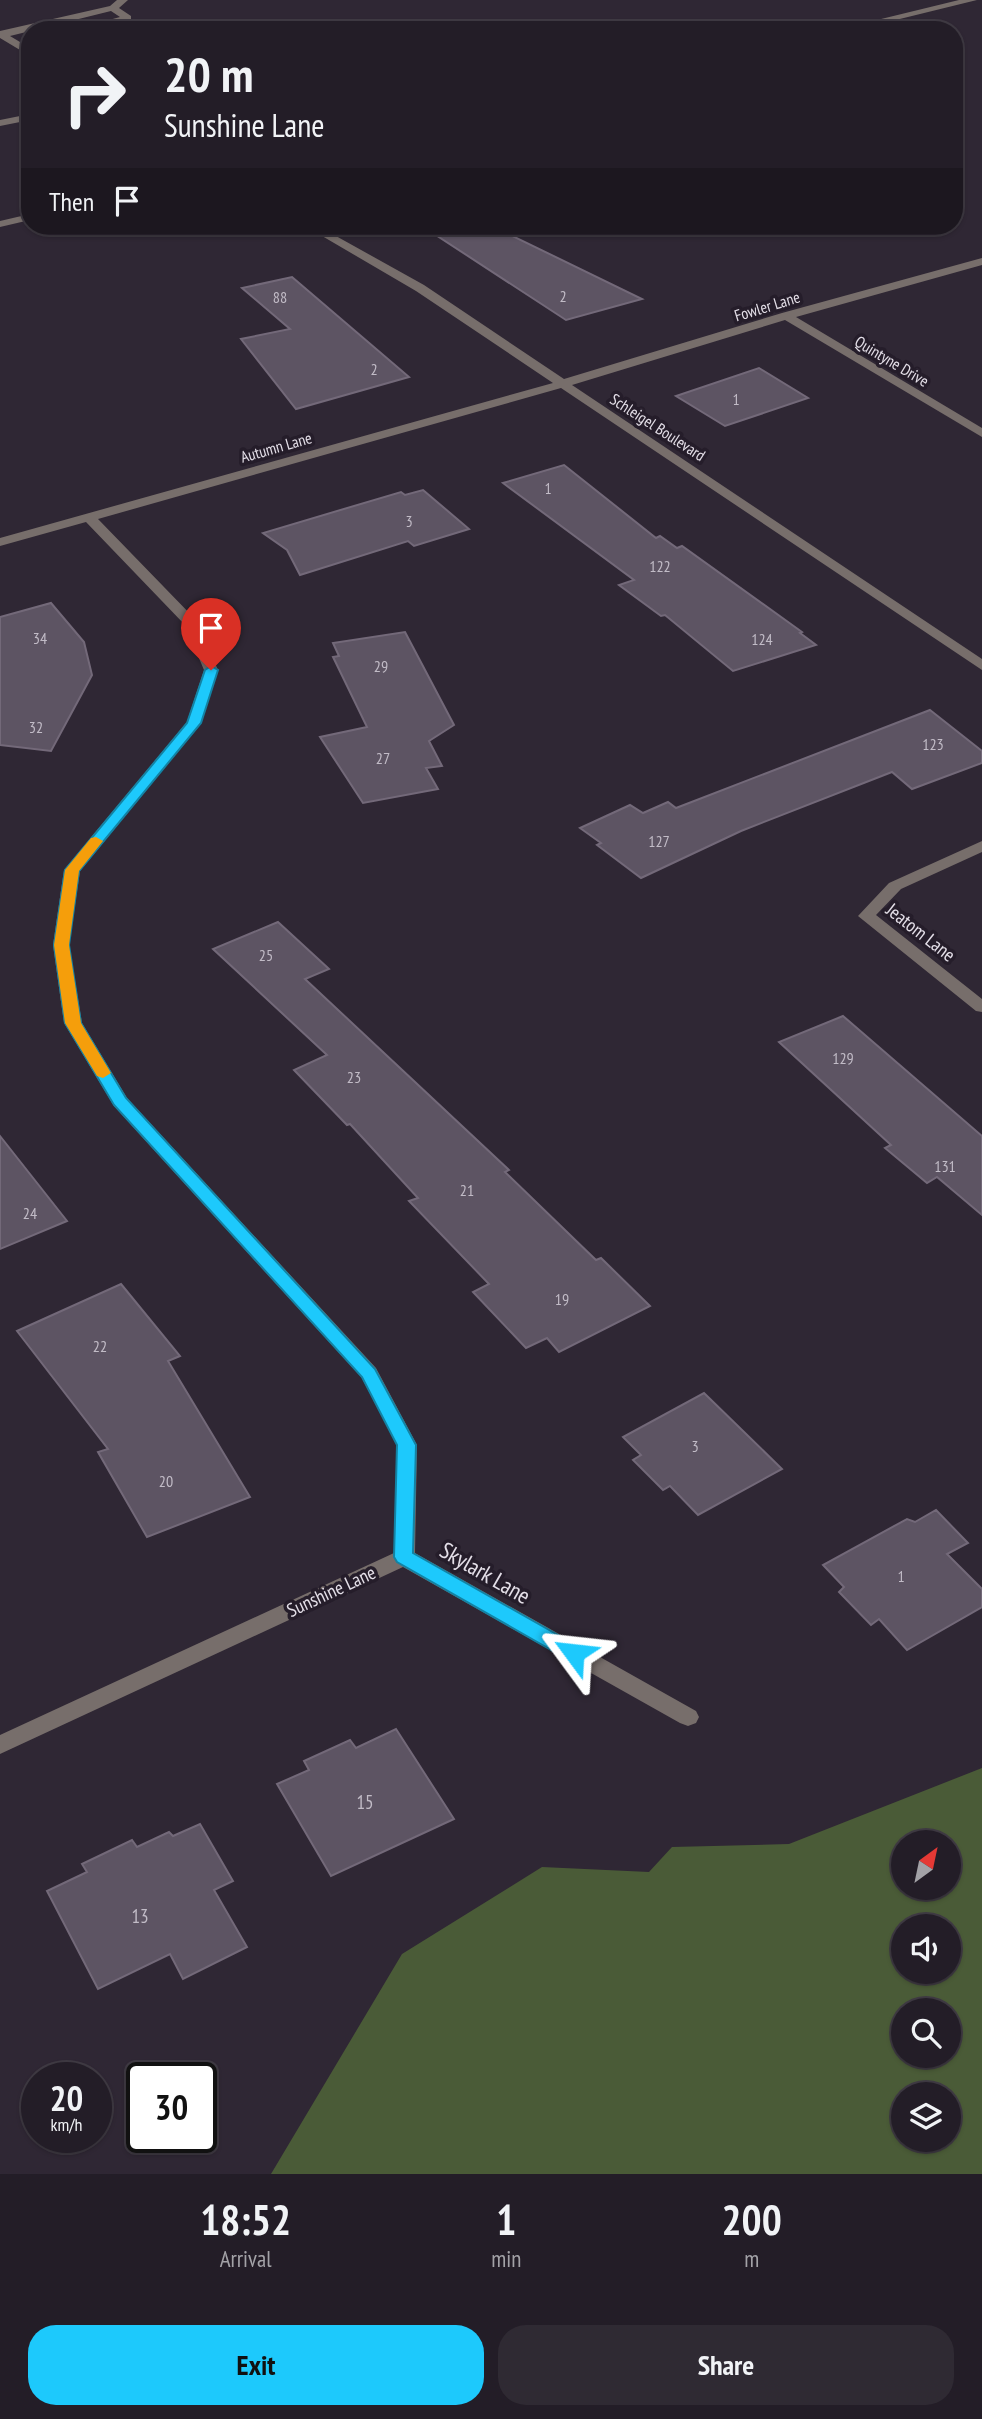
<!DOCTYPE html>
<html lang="en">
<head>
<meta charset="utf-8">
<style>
  :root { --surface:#231d27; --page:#2f2a33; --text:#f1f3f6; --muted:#a3a2a7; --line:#403b44; --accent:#1dc9fc }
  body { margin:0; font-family:"PT Sans Narrow",sans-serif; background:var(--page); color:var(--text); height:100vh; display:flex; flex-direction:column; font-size:26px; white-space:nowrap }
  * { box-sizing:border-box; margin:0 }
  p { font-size:23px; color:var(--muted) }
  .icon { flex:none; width:38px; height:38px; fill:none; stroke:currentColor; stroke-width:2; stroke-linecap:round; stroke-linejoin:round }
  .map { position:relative; height:2174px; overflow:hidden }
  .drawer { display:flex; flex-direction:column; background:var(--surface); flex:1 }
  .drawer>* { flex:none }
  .banner { position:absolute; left:21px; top:21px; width:942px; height:214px; border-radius:28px; box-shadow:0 2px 5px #0004,0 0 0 2px var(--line); background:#231d27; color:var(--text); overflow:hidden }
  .needle { width:46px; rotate:33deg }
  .controls { position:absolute; left:891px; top:1830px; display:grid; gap:14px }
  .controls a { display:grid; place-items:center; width:70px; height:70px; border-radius:50%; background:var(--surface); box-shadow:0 2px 5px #0004,0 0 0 2px var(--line); font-size:35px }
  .speed { position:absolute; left:21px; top:2062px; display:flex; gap:14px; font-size:35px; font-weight:700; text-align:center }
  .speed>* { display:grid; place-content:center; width:91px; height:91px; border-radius:50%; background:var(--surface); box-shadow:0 2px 5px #0004,0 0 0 2px var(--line); line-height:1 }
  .speed small { font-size:18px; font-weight:400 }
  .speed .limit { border:4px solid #111; border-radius:10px; background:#fff; color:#111 }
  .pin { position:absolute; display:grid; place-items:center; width:60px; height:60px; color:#fff; margin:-72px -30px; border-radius:50% 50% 50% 0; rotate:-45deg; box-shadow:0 0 7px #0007 }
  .pin .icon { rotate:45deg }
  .me { position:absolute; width:77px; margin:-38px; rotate:300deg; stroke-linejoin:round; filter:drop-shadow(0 0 5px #0008) }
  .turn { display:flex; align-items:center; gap:24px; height:147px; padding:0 28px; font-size:32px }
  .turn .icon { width:91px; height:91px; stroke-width:2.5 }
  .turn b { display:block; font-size:49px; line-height:60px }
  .then { display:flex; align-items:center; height:66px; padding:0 28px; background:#0003; gap:14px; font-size:26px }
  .eta { display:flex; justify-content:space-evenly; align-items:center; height:119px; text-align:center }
  .eta b { font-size:42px; font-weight:600; line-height:49px }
  .button { display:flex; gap:14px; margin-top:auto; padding:14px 28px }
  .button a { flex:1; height:80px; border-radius:28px; background:var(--accent); color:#111; font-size:28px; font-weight:600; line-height:80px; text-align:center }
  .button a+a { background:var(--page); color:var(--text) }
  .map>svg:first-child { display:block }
  .forest { fill:#4a5b37; fill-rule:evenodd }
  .building { fill:#5d5463; stroke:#736979; stroke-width:2 }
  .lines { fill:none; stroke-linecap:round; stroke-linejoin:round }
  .minor { fill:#776e6b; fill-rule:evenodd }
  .route { fill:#1dc9fc; stroke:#1383a4; stroke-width:2 }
  .slow { fill:#f59e0b }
  .labels { text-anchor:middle; stroke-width:7; stroke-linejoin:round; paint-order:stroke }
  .number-label { font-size:16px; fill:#c2bcc7 }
  .far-street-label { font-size:16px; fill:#e4dfe8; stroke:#251d2a }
  .street-label { font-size:19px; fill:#e4dfe8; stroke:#251d2a }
  .near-number-label { font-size:19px; fill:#c2bcc7 }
  .near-street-label { font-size:23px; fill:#e4dfe8; stroke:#251d2a }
</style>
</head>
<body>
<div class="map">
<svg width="982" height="2174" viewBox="0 0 982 2174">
  <rect width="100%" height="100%" fill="#2f2734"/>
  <!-- forest -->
  <path class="forest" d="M 982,1768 L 982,2174 L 271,2174 L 402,1954 L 542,1867 L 649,1872 L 672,1847 L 789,1844 ZM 903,1843 L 948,1843 L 948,1888 L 903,1888 ZM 903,1927 L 948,1927 L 948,1972 L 903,1972 ZM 903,2011 L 948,2011 L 948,2056 L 903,2056 ZM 903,2095 L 948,2095 L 948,2140 L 903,2140 Z"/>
  <!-- building -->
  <g class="building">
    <path d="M 422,226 L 492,226 L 642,299 L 566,320 Z"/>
    <path d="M 292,277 L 409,377 L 296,409 L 241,339 L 290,329 L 242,288 Z"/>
    <path d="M 759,368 L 808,398 L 725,426 L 676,396 Z"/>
    <path d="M 564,465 L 656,538 L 660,536 L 677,548 L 682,546 L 802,632 L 800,633 L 816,645 L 733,671 L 665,615 L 661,616 L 619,585 L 634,580 L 503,483 Z"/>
    <path d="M 423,490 L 469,529 L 414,546 L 408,541 L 300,575 L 287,550 L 263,533 L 401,492 L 405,495 Z"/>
    <path d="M 51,603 L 84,642 L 92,675 L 51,751 L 0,745 L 0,617 Z"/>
    <path d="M 405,632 L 454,725 L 429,741 L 442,766 L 426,768 L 438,789 L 363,803 L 320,737 L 367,727 L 333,657 L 339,656 L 333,643 Z"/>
    <path d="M 930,710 L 982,751 L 982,763 L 912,789 L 892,772 L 741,831 L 641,878 L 597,845 L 601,843 L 580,828 L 630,805 L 643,813 L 668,802 L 676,808 Z"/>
    <path d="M 278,922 L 329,969 L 305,979 L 509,1170 L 505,1172 L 596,1260 L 601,1258 L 650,1306 L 559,1352 L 547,1338 L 526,1348 L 473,1292 L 489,1284 L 409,1201 L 418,1198 L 350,1124 L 347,1125 L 294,1070 L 327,1055 L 213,949 Z"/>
    <path d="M 843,1016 L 982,1136 L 982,1215 L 937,1177 L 927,1183 L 885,1148 L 891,1145 L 779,1042 Z"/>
    <path d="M 0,1136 L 67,1221 L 0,1249 Z"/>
    <path d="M 121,1284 L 180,1356 L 168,1361 L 250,1497 L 147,1537 L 98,1452 L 108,1449 L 17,1331 Z"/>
    <path d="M 704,1393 L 782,1469 L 698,1515 L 670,1486 L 663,1490 L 633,1460 L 641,1455 L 623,1437 Z"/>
    <path d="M 936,1510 L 968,1543 L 947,1554 L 982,1589 L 982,1607 L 907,1650 L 879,1619 L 871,1625 L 839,1592 L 844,1587 L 823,1565 L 907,1519 L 915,1522 Z"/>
    <path d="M 396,1729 L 454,1819 L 331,1876 L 277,1784 L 309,1770 L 304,1761 L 350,1740 L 356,1748 Z"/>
    <path d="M 200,1824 L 233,1881 L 214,1890 L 247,1947 L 183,1979 L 170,1954 L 98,1989 L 47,1891 L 87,1872 L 82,1864 L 132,1840 L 137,1847 L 169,1832 L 173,1836 Z"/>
  </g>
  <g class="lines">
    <!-- minor -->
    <g class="minor">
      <path d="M 117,0 L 128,0 L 119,8 L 131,16 L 131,20 L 91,30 L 72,30 L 120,17 L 111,11 L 10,36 L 30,48 L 30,56 L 0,38 L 0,31 L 110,6 Z"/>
      <path d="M 959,0 L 977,0 L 855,30 L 836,30 Z"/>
      <path d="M 30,114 L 30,120 L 0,126 L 0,120 Z"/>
      <path d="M 30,214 L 30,220 L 0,227 L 0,221 Z"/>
      <path d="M 305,226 L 318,226 L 424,285 L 564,379 L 782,313 L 982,258 L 982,265 L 796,317 L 982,428 L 982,437 L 785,320 L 572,385 L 982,659 L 982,670 L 561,388 L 98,519 L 196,620 L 218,670 L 201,723 L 80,871 L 69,945 L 82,1023 L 127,1098 L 376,1368 L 417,1445 L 415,1553 L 696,1711 L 699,1717 L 696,1723 L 688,1726 L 680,1723 L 403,1567 L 0,1754 L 0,1735 L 394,1553 L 397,1445 L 362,1378 L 114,1106 L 64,1023 L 53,945 L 64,870 L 187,722 L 204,670 L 185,625 L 86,522 L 0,546 L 0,538 L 553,383 L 416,291 Z"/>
      <path d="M 982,841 L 982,852 L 901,889 L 876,915 L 982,999 L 982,1012 L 976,1011 L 858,916 L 889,883 Z"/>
    </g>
  </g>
  <!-- route -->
  <path class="route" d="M 211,666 L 218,670 L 201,723 L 79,871 L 69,945 L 81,1023 L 126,1098 L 375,1369 L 416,1445 L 413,1553 L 581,1648 L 584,1653 L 581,1659 L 574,1661 L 567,1659 L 397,1562 L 394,1557 L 397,1445 L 362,1377 L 114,1105 L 65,1023 L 54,945 L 65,870 L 187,723 L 205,670 Z"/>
  <!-- slow -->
  <path class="slow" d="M 96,837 L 103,841 L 79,871 L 69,945 L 81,1023 L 111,1073 L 103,1078 L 97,1076 L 65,1023 L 54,945 L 65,870 L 91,838 Z"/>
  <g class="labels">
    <!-- number labels -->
    <g class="number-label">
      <text x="563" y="302">2</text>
      <text x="280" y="303">88</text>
      <text x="374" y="375">2</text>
      <text x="736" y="405">1</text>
      <text x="548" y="494">1</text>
      <text x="409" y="527">3</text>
      <text x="660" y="572">122</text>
      <text x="40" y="644">34</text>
      <text x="762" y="645">124</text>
      <text x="381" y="672">29</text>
      <text x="36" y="733">32</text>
      <text x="933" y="750">123</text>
      <text x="383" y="764">27</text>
      <text x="659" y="847">127</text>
      <text x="266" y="961">25</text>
      <text x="843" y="1064">129</text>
      <text x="354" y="1083">23</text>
      <text x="945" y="1172">131</text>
      <text x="467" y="1196">21</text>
      <text x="30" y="1219">24</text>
      <text x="562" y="1305">19</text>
      <text x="100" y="1352">22</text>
      <text x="695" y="1452">3</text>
      <text x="166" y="1487">20</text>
      <text x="901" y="1582">1</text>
    </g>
    <!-- far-street labels -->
    <g class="far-street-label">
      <text transform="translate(767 306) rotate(-17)" y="6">Fowler Lane</text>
      <text transform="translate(892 361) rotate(31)" y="6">Quintyne Drive</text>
      <text transform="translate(658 427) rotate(33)" y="6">Schleigel Boulevard</text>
      <text transform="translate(276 447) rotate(-16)" y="6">Autumn Lane</text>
    </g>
    <!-- street labels -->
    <g class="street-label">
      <text transform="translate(921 932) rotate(38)" y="7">Jeatom Lane</text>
      <text transform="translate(331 1591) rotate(-25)" y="7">Sunshine Lane</text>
    </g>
    <!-- near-number labels -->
    <g class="near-number-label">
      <text x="365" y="1809">15</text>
      <text x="140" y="1923">13</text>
    </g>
    <!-- near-street labels -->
    <g class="near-street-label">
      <text transform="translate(485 1573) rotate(30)" y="8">Skylark Lane</text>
    </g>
  </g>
</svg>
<div class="controls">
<a><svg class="needle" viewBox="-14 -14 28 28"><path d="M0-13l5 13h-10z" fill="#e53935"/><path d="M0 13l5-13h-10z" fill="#a3a2a7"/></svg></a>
<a><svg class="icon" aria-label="sound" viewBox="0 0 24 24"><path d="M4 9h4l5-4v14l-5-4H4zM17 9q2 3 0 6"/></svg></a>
<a><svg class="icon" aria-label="search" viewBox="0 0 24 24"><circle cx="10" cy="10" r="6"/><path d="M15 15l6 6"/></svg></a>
<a><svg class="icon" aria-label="layers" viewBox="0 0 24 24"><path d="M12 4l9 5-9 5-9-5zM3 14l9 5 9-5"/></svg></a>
</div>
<div class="speed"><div>20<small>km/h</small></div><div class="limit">30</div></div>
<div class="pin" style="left:211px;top:670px;background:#d93025"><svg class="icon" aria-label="arrive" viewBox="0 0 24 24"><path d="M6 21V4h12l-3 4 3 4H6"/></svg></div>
<svg class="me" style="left:574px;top:1653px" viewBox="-20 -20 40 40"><path d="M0-17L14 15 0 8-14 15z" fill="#1dc9fc" stroke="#fff" stroke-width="4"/></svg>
<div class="banner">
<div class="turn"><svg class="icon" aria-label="right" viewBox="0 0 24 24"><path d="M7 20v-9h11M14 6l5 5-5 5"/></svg><div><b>20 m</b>Sunshine Lane</div></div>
<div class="then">Then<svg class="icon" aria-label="arrive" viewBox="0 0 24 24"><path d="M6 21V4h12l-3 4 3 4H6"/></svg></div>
</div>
</div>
<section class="drawer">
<div class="eta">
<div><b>18:52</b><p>Arrival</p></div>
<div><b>1</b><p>min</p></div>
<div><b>200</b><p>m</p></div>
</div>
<div class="button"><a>Exit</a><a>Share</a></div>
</section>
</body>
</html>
